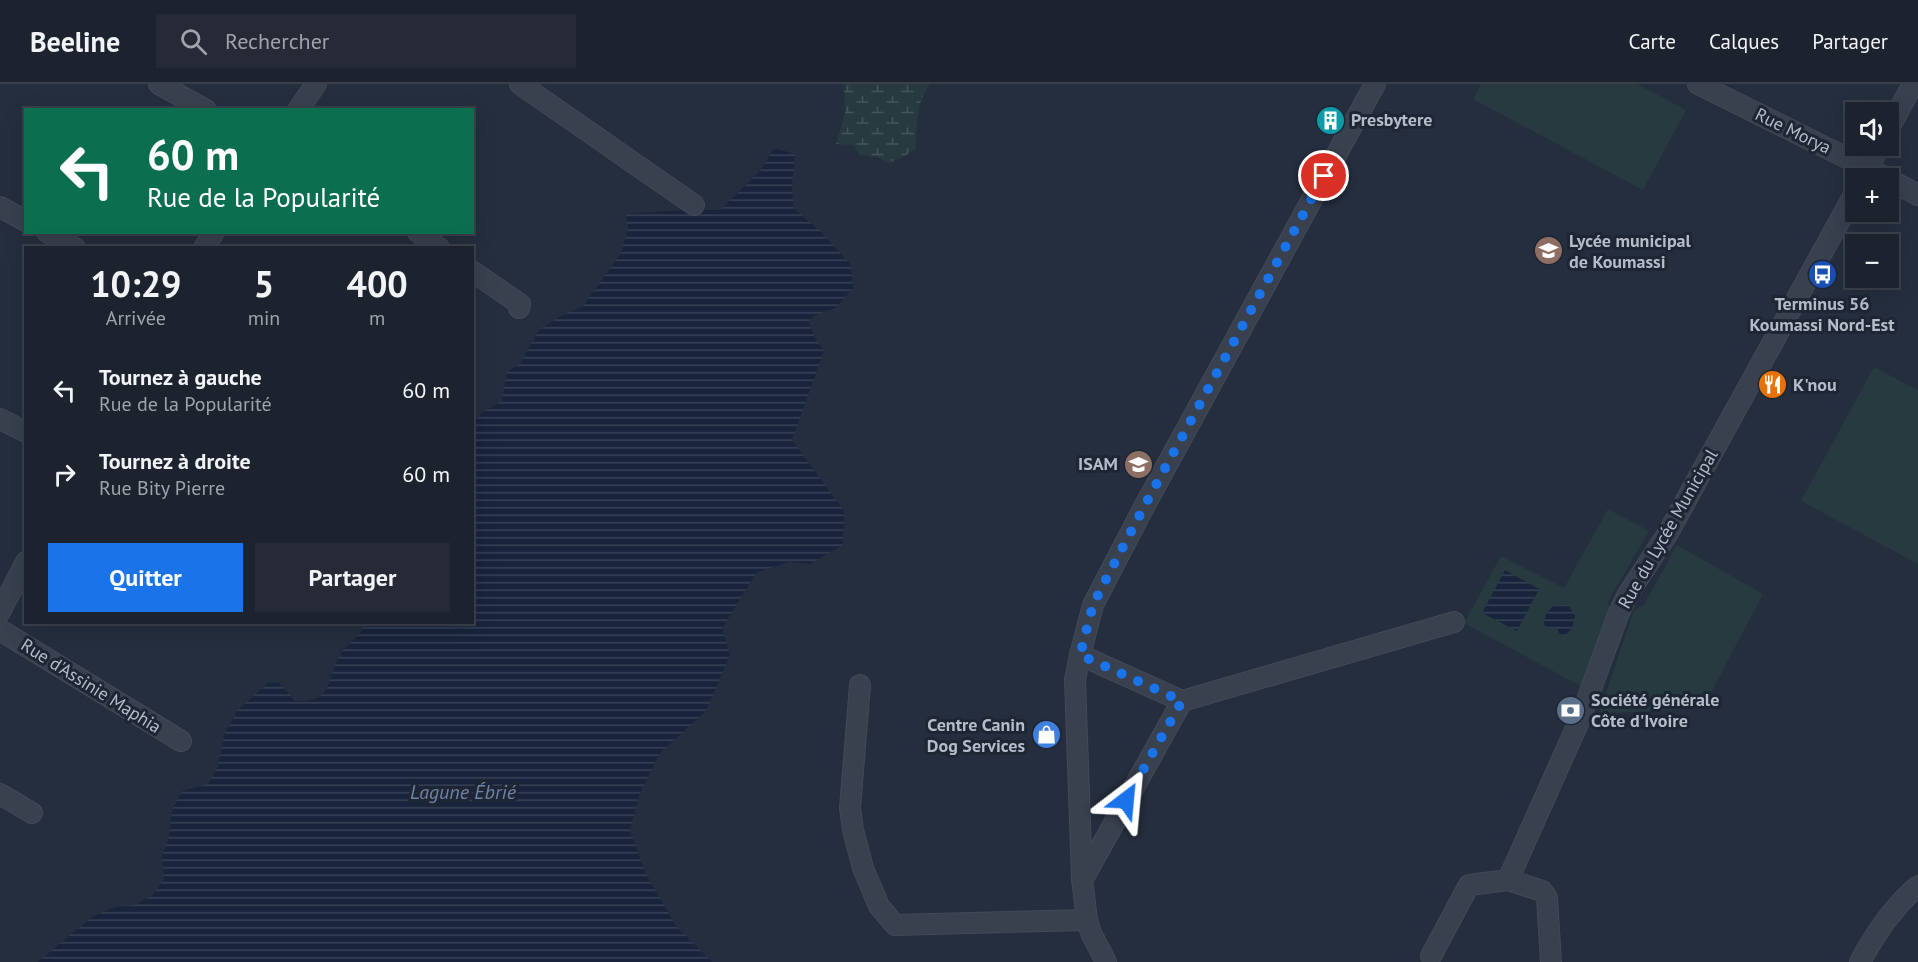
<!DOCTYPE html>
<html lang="fr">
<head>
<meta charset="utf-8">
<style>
  :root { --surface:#1c222e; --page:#252a36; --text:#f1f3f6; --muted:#a0a4aa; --line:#3a3f4a; --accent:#1a73e8 }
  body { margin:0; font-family:"PT Sans",sans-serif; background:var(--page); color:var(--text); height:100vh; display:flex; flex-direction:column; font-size:22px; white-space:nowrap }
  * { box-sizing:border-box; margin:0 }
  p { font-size:20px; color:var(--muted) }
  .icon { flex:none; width:33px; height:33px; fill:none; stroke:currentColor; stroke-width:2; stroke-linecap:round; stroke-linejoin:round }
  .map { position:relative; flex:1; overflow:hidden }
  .panel { position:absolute; left:24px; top:162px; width:450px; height:378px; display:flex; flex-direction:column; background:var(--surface); border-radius:0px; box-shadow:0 6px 24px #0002,0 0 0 2px var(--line) }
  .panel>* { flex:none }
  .hud { position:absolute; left:24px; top:24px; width:450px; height:126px; border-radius:0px; box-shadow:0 6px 24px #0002,0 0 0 2px var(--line); background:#0b6e4f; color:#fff; overflow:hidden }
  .tools { position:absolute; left:1845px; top:18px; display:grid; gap:12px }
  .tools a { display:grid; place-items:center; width:54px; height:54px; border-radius:0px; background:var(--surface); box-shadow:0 6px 24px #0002,0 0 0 2px var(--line); font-size:30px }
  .pin { position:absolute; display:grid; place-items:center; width:51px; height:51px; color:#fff; margin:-26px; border:3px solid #fff; border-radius:50%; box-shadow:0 2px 6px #0007 }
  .me { position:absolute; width:66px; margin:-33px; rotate:29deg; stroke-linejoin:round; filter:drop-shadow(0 0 4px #0008) }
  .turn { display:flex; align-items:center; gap:21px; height:126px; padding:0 24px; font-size:27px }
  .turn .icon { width:78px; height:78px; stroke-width:2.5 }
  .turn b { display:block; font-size:42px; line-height:51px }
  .eta { display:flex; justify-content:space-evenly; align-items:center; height:102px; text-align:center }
  .eta b { font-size:36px; font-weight:700; line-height:42px }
  .primary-button { display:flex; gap:12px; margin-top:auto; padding:12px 24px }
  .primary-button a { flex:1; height:69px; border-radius:0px; background:var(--accent); color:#fff; font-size:24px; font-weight:700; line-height:69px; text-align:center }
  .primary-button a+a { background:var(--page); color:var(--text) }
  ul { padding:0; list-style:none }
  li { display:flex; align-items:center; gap:18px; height:84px; padding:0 24px }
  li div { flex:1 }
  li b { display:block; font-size:22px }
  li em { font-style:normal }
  header { display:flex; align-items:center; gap:36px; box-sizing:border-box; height:84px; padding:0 30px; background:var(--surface); border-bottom:2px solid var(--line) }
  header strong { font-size:28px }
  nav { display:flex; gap:33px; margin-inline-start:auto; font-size:21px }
  .search { width:420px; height:54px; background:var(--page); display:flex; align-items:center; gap:15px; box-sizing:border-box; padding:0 21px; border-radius:0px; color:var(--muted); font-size:22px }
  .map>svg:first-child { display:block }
  .grass { fill:#273a3f }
  .wetland { fill:url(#wetland-marsh) }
  .water { fill:url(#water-rules) }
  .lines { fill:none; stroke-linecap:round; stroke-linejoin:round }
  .minor-casing { stroke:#424957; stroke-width:22 }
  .minor { stroke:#39404e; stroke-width:20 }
  .route { stroke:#1a73e8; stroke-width:10; stroke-dasharray:0 18 }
  .labels { text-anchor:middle; stroke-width:6; stroke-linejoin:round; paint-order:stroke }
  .poi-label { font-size:18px; font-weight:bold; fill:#b5bbc9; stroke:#1e2533; text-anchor:start }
  .street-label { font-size:18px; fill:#b5bbc9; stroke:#1e2533 }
  .water-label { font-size:20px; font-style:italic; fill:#6f83a7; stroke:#1e2533 }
</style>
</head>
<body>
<header>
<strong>Beeline</strong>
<div class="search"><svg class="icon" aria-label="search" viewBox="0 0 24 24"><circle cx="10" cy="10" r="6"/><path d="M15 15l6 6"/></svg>Rechercher</div>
<nav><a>Carte</a><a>Calques</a><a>Partager</a></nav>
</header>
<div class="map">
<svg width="1918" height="878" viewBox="0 0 1918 878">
  <defs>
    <pattern id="wetland-marsh" width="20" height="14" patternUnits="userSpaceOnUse" patternTransform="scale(1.5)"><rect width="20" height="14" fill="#273a3f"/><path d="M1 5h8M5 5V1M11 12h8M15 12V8" fill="none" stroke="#445559"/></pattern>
    <pattern id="water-rules" width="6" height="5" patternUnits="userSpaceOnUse" patternTransform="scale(1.5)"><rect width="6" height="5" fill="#18243b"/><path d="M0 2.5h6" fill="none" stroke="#374256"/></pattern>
  </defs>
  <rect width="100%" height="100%" fill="#252e3e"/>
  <!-- grass -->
  <g class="grass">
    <path d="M 1481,0 L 1637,0 L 1686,26 L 1643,106 L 1473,15 Z"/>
    <path d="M 1874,283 L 1918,306 L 1918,480 L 1801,417 Z"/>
    <path d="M 1608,425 L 1649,447 L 1607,519 L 1612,524 L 1584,604 L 1464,539 L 1501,472 L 1564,504 Z"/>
    <path d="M 1677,461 L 1763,510 L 1703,624 L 1599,630 L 1634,526 L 1644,521 Z"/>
  </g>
  <!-- wetland -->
  <path class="wetland" d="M 844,0 L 930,0 C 916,17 916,43 916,65 L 901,74 L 889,79 L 877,73 L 860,71 L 853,61 L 836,60 L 845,30 Z"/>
  <!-- water -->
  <g class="water">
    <path d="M 774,64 L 795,70 L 792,103 L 794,125 L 820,147 L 851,181 L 853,204 L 837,223 L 814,232 L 809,237 C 811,249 817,257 824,267 L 792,356 L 844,427 L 843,461 L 810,480 L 789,478 L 757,488 L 722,544 L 730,571 L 706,627 L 660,669 L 640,709 L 630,746 L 646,790 L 676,842 L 712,878 L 38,878 L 92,833 L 115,823 L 135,821 L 152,812 L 164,795 L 162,772 L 169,753 L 172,726 L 182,707 L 208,700 L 218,683 L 224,651 L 237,627 L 268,599 L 279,599 L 295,617 C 337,618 324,594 342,568 C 351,556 359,555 365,539 L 472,538 L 473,339 L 482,329 L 502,317 L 507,288 L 520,279 L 539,246 L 561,232 L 583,222 L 621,169 L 628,144 L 626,130 L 684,126 L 720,126 L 762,85 Z"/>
    <path d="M 1505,486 L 1539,505 L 1517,547 L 1482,529 Z"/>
    <path d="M 1558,520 L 1569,522 L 1575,532 L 1572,545 L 1564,552 L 1559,549 L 1557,544 L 1549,545 L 1544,541 C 1544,531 1549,524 1558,520 Z"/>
  </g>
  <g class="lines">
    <defs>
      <g id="minor">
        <path d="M 159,0 L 206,26"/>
        <path d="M 520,0 L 694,121"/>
        <path d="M 1698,0 L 1887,94"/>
        <path d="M 298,26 L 316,0"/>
        <path d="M 1888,46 L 1913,0"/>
        <path d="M 1862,94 L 1880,62"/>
        <path d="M 1888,95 L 1918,111"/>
        <path d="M 0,123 L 26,137"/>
        <path d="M 47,148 L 75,164"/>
        <path d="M 418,148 L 439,164"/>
        <path d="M 204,164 L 214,148"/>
        <path d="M 472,187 L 520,220 L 519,224"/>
        <path d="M 0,335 L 26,348"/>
        <path d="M 0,528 L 26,478"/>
        <path d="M 0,546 L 181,657"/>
        <path d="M 1080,571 L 1182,617 L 1083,795"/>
        <path d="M 860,601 L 850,724 L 853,746 L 863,784 L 879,822 L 895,841 L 1087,836"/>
        <path d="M 1182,617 L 1454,538"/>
        <path d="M 0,710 L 32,729"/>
        <path d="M 1431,872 L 1469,801 L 1508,796"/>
        <path d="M 1106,878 L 1091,849 L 1087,836 L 1082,795 L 1075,596 L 1080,571 L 1093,521 L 1145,421 L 1375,0"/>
        <path d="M 1551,878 L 1547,814 L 1542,807 L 1508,796 L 1580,635 L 1618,531 L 1628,510 L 1668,449 L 1856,107"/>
        <path d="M 1860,878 C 1875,850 1893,823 1918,802"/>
      </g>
    </defs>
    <!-- minor casing -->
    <use href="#minor" class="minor-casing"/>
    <!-- minor -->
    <use href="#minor" class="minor"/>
  </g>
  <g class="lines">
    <!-- route -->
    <path class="route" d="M 1126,716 L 1182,617 L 1080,571 L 1093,521 L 1103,501 L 1145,421 L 1324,92"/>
  </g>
  <!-- icons -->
  <defs>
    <symbol id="building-disc" viewBox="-11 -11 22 22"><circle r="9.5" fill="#0f9aa8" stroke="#1e2533"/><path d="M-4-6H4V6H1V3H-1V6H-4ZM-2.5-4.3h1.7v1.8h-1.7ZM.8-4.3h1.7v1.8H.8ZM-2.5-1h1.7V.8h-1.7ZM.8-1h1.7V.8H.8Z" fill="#fff"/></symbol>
    <symbol id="school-disc" viewBox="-11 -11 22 22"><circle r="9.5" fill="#8d6e63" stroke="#1e2533"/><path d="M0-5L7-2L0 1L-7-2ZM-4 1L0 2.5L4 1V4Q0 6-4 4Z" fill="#fff"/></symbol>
    <symbol id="bus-disc" viewBox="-11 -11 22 22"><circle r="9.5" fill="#1a4fb4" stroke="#1e2533"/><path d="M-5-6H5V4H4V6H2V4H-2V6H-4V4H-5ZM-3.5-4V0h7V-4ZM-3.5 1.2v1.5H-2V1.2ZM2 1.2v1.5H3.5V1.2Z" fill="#fff"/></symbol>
    <symbol id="restaurant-disc" viewBox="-11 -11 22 22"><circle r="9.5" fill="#e8710a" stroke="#1e2533"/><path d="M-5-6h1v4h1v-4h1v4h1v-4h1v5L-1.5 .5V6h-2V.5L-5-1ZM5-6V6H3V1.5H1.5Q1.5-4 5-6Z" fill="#fff"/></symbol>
    <symbol id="bank-disc" viewBox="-11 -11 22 22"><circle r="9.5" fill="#5c6f8a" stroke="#1e2533"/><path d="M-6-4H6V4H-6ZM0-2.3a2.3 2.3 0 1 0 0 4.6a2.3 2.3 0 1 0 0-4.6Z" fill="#fff"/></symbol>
    <symbol id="shop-disc" viewBox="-11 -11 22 22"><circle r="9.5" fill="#3f7fe0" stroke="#1e2533"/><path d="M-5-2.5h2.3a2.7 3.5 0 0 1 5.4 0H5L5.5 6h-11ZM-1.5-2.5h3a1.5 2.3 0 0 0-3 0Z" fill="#fff"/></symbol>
  </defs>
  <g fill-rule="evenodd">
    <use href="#building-disc" x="1314" y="20" width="33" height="33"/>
    <use href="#school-disc" x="1532" y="150" width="33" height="33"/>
    <use href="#bus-disc" x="1806" y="174" width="33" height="33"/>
    <use href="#restaurant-disc" x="1756" y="284" width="33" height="33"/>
    <use href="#school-disc" x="1122" y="364" width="33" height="33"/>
    <use href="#bank-disc" x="1554" y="610" width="33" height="33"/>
    <use href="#shop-disc" x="1030" y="634" width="33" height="33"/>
  </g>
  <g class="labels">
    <!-- poi labels -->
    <g class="poi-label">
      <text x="1351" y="42">Presbytere</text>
      <text x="1569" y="163">Lycée municipal<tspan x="1569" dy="21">de Koumassi</tspan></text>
      <text x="1822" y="226" text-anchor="middle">Terminus 56<tspan x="1822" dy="21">Koumassi Nord-Est</tspan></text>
      <text x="1793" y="307">K'nou</text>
      <text x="1118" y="386" text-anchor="end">ISAM</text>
      <text x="1591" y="622">Société générale<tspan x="1591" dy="21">Côte d'Ivoire</tspan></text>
      <text x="1025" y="647" text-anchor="end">Centre Canin<tspan x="1025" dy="21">Dog Services</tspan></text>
    </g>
    <!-- street labels -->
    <g class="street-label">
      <text transform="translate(1793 47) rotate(26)" y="6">Rue Morya</text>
      <text transform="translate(1668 445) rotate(-60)" y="6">Rue du Lycée Municipal</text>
      <text transform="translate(91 602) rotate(32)" y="6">Rue d'Assinie Maphia</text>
    </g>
    <!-- water labels -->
    <g class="water-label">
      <text x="463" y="715">Lagune Ébrié</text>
    </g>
  </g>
</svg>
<div class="tools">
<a><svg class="icon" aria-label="sound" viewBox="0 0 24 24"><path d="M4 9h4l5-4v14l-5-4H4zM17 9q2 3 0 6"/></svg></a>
<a>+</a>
<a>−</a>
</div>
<div class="pin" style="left:1324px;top:92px;background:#d93025"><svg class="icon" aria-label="arrive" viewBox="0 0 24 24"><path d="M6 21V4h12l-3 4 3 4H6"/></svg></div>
<svg class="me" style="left:1126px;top:716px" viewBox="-20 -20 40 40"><path d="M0-17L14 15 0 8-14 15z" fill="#1a73e8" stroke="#fff" stroke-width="4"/></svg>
<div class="hud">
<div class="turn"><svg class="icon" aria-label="left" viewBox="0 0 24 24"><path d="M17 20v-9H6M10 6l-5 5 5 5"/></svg><div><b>60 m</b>Rue de la Popularité</div></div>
</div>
<section class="panel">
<div class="eta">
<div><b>10:29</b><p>Arrivée</p></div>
<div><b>5</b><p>min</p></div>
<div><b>400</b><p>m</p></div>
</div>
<ul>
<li><svg class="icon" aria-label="left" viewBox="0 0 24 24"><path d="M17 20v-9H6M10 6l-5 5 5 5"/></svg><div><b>Tournez à gauche</b><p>Rue de la Popularité</p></div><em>60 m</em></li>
<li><svg class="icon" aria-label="right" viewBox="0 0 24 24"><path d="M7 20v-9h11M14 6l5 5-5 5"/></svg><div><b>Tournez à droite</b><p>Rue Bity Pierre</p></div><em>60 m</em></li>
</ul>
<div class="primary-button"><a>Quitter</a><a>Partager</a></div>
</section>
</div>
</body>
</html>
